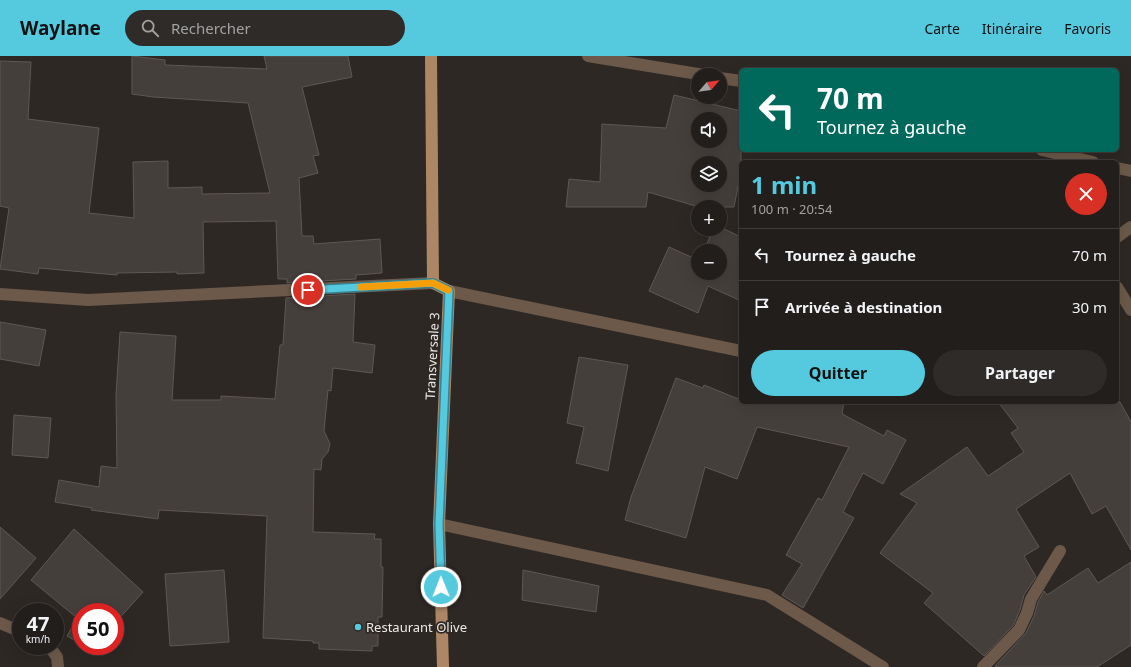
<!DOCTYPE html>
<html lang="fr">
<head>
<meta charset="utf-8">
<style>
  :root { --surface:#221e1c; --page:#2e2b29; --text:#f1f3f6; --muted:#a2a2a3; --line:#3f3c3b; --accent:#55cadf }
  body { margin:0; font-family:"Noto Sans",sans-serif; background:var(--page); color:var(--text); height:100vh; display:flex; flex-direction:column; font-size:15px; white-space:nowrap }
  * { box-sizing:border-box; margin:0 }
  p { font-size:13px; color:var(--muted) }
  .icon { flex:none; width:22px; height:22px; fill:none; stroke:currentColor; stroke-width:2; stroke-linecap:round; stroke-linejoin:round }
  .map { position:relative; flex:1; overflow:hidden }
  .details { position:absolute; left:739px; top:104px; width:380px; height:244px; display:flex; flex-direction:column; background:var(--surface); border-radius:6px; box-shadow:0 4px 16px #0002,0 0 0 1px var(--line) }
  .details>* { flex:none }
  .banner { position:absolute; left:739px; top:12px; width:380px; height:84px; border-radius:6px; box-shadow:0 4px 16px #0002,0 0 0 1px var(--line); background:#00695c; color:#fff; overflow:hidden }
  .needle { width:26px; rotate:62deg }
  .fabs { position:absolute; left:691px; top:12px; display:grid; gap:8px }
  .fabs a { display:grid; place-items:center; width:36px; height:36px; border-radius:50%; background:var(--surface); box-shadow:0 4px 16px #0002,0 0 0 1px var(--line); font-size:20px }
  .speed { position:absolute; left:12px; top:547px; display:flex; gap:8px; font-size:20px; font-weight:700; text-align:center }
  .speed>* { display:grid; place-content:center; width:52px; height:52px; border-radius:50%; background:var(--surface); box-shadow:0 4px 16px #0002,0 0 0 1px var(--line); line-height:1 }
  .speed small { font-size:10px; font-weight:400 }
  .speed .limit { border:6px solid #d22; background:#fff; color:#111 }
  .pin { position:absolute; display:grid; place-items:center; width:34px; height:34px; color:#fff; margin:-17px; border:2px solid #fff; border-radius:50%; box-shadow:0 1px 4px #0007 }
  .me { position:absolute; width:44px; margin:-22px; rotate:359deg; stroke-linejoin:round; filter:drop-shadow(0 0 3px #0008) }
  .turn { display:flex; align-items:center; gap:14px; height:84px; padding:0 12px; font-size:18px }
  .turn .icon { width:52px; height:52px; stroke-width:2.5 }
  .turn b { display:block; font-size:28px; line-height:34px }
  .round { display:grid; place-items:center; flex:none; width:42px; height:42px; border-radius:21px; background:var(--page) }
  .overview { display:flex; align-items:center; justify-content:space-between; height:68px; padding:0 12px }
  h1 { font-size:24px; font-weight:700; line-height:30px; color:var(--accent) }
  .action { display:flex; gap:8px; margin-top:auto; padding:8px 12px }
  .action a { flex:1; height:46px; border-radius:24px; background:var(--accent); color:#111; font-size:16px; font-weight:700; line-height:46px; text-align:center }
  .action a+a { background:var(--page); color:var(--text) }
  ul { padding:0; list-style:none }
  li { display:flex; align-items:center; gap:12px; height:52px; padding:0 12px; border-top:1px solid var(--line) }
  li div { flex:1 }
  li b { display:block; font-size:15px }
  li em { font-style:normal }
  header { display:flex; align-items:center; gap:24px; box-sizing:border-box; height:56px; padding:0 20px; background:var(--accent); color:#111 }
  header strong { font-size:19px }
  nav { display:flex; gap:22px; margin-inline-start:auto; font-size:14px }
  .search { width:280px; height:36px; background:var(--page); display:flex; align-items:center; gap:10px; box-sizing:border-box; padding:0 14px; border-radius:22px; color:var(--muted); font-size:15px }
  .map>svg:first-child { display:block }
  .building { fill:#453f3c; stroke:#5e5855; fill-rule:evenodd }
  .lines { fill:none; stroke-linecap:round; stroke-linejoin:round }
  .minor { stroke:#6c5949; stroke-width:12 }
  .major { stroke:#ad8765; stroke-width:12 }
  .route-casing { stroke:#378391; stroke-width:10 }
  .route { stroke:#55cadf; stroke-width:7 }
  .slow { stroke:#f59e0b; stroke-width:7 }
  .poi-dot { fill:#55cadf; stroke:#2e2825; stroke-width:1.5 }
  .labels { text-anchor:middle; stroke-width:3.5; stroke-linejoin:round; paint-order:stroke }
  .street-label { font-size:13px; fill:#ede9e7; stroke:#2e2825 }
  .poi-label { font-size:13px; fill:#ede9e7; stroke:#2e2825; text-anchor:start }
</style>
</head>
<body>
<header>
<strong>Waylane</strong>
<div class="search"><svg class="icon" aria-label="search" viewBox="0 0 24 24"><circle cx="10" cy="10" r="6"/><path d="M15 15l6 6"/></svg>Rechercher</div>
<nav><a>Carte</a><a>Itinéraire</a><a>Favoris</a></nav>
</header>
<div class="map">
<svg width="1131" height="611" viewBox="0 0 1131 611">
  <rect width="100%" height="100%" fill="#2e2825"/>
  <!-- building -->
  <g class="building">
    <path d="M 132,0 L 165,4 L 165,9 L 267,13 L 264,0 L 348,0 L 352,21 L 302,31 L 319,99 L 313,100 L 318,117 L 299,122 L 302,180 L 313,180 L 314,188 L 380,183 L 382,217 L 356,219 L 356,223 L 287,227 L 287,223 L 278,223 L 276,165 L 203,166 L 204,217 L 177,218 L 177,216 L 117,217 L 117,219 L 39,212 L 38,218 L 0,213 L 9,152 L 0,150 L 0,5 L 31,6 L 28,63 L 99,72 L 89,157 L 134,162 L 133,106 L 168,105 L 168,132 L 202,131 L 202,138 L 270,137 L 248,47 L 153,41 L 132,38 Z"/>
    <path d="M 674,39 L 741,55 L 741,115 L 734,151 L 699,151 L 648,136 L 646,151 L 566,151 L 569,123 L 600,126 L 602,68 L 666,72 ZM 698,63 L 720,63 L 720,85 L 698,85 ZM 698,107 L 720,107 L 720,129 L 698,129 Z"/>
    <path d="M 720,171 L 741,181 L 741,245 L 708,230 L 698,257 L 649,235 L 669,191 L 698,204 L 698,217 L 720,217 L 720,195 L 704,195 L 713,173 L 720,173 Z"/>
    <path d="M 355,238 L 353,286 L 375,289 L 372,317 L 333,312 L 331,335 L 328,334 L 324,375 L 330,388 L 328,396 L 322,403 L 321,414 L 314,413 L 313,476 L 375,478 L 374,483 L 381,483 L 381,511 L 383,511 L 382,561 L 378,561 L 378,590 L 372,590 L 372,595 L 319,593 L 319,587 L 313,587 L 313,585 L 263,582 L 267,460 L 159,454 L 158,463 L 91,454 L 92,452 L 55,446 L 59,424 L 99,431 L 101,410 L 117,412 L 116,339 L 120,276 L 176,280 L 172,344 L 221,344 L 221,340 L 275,343 L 280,289 L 283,289 L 286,242 Z"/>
    <path d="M 0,266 L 46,274 L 39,310 L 0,303 Z"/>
    <path d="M 579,301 L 628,309 L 608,415 L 576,407 L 584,371 L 567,367 Z"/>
    <path d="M 676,322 L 703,332 L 704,329 L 741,344 L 741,346 L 844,346 L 842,358 L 884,380 L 887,374 L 906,384 L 883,428 L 863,417 L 843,456 L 854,462 L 803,552 L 782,539 L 802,508 L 786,499 L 818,442 L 822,444 L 849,391 L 757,371 L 737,423 L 705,411 L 686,482 L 625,464 L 631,441 Z"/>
    <path d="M 998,346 L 1120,346 L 1131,366 L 1131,494 L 1106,450 L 1092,458 L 1070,417 L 1016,453 L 1039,491 L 1024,500 L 1036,521 L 1024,539 L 1020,554 L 1013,570 L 984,600 L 924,547 L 933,537 L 880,497 L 917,447 L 900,438 L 967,391 L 988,420 L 1024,396 L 1011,377 L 1018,372 Z"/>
    <path d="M 14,359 L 51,362 L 48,402 L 12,399 Z"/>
    <path d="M 0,471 L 36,502 L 0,543 Z"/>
    <path d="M 74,473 L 143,536 L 116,566 L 115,556 L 81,556 L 81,588 L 67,580 L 77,562 L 31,524 Z"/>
    <path d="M 1131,506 L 1131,589 L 1097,611 L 996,611 L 995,610 L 1026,577 L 1034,560 L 1038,546 L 1044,535 L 1047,539 L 1088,512 L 1098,527 Z"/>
    <path d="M 224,514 L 229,586 L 170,590 L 165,518 Z"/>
    <path d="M 523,514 L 599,530 L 596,556 L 522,544 Z"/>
  </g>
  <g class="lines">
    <!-- minor -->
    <g class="minor">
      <path d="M 588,0 L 704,19"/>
      <path d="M 720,22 L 741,25"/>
      <path d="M 1042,94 L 1093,106"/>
      <path d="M 1117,112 L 1131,115"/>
      <path d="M 1117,181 L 1131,171"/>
      <path d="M 1117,231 L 1131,254"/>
      <path d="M 449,235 L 741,295"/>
      <path d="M 0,238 L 88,244 L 433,227"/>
      <path d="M 439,468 L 767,539 L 883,611"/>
      <path d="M 0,567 L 21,576"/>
      <path d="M 49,590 L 57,601 L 58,611"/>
      <path d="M 983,611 L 1019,574 L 1027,557 L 1031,543 L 1060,495"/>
    </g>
    <!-- major -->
    <path class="major" d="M 431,0 L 433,227 L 449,235 L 439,468 L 443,611"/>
  </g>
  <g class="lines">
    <defs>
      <path id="route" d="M 308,234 L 433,227 L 449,235 L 439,468 L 441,531"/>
    </defs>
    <!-- route casing -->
    <use href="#route" class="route-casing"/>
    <!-- route -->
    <use href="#route" class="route"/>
    <!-- slow -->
    <path class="slow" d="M 361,231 L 433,227 L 448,234"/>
  </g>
  <!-- markers -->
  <circle class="poi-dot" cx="358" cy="571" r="4"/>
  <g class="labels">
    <!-- street labels -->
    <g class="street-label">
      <text transform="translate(432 300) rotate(-87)" y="5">Transversale 3</text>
    </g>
    <!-- poi labels -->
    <g class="poi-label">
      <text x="366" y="576">Restaurant Olive</text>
    </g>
  </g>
</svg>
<div class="fabs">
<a><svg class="needle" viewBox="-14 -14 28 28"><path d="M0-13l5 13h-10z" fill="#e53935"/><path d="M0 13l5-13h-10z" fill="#a2a2a3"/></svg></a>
<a><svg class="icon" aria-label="sound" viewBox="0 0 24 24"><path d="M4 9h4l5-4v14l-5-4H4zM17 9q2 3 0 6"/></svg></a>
<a><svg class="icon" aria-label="layers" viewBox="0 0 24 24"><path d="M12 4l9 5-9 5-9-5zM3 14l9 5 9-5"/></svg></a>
<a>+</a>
<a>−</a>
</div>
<div class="speed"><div>47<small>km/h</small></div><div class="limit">50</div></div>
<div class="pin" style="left:308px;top:234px;background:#d93025"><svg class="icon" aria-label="arrive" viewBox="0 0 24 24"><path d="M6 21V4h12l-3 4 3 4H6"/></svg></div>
<svg class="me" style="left:441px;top:531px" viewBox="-20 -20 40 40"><circle r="17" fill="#55cadf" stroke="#fff" stroke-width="3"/><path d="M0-11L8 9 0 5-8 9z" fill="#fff"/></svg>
<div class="banner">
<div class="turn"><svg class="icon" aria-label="left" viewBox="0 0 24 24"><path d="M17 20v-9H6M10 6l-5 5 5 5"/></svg><div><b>70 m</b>Tournez à gauche</div></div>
</div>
<section class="details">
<div class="overview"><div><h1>1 min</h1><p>100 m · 20:54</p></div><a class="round" style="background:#d93025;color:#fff"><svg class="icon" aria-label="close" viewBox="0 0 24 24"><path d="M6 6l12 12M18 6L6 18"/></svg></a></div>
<ul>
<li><svg class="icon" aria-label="left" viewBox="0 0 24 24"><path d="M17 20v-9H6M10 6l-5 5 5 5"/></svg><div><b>Tournez à gauche</b></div><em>70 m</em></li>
<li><svg class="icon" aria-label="arrive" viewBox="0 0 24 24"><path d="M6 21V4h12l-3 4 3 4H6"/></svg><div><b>Arrivée à destination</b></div><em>30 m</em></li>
</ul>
<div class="action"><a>Quitter</a><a>Partager</a></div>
</section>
</div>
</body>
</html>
